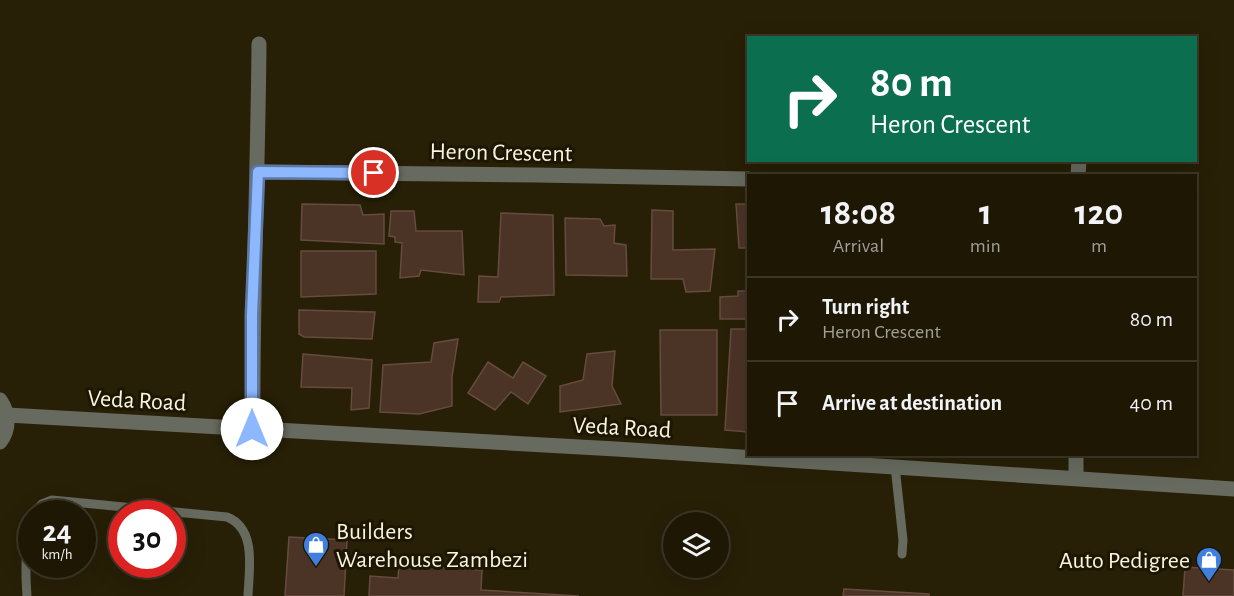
<!DOCTYPE html>
<html lang="en">
<head>
<meta charset="utf-8">
<style>
  :root { --surface:#1d1704; --page:#2a2413; --text:#f1f3f6; --muted:#a09f9a; --line:#3b3626 }
  body { margin:0; font-family:"Alegreya Sans",sans-serif; background:var(--page); color:var(--text); height:100vh; display:flex; flex-direction:column; font-size:22px; white-space:nowrap }
  * { box-sizing:border-box; margin:0 }
  p { font-size:20px; color:var(--muted) }
  .icon { flex:none; width:33px; height:33px; fill:none; stroke:currentColor; stroke-width:2; stroke-linecap:round; stroke-linejoin:round }
  .map { position:relative; flex:1; overflow:hidden }
  .side { position:absolute; left:747px; top:174px; width:450px; height:282px; display:flex; flex-direction:column; background:var(--surface); border-radius:0px; box-shadow:0 6px 24px #0002,0 0 0 2px var(--line) }
  .side>* { flex:none }
  .guide { position:absolute; left:747px; top:36px; width:450px; height:126px; border-radius:0px; box-shadow:0 6px 24px #0002,0 0 0 2px var(--line); background:#0b6e4f; color:#fff; overflow:hidden }
  .buttons { position:absolute; left:663px; top:512px; display:grid; gap:12px }
  .buttons a { display:grid; place-items:center; width:66px; height:66px; border-radius:50%; background:var(--surface); box-shadow:0 6px 24px #0002,0 0 0 2px var(--line); font-size:30px }
  .speed { position:absolute; left:18px; top:500px; display:flex; gap:12px; font-size:30px; font-weight:700; text-align:center }
  .speed>* { display:grid; place-content:center; width:78px; height:78px; border-radius:50%; background:var(--surface); box-shadow:0 6px 24px #0002,0 0 0 2px var(--line); line-height:1 }
  .speed small { font-size:15px; font-weight:400 }
  .speed .limit { border:9px solid #d22; background:#fff; color:#111 }
  .pin { position:absolute; display:grid; place-items:center; width:51px; height:51px; color:#fff; margin:-26px; border:3px solid #fff; border-radius:50%; box-shadow:0 2px 6px #0007 }
  .me { position:absolute; width:66px; margin:-33px; rotate:0deg; stroke-linejoin:round; filter:drop-shadow(0 0 4px #0008) }
  .turn { display:flex; align-items:center; gap:21px; height:126px; padding:0 24px; font-size:27px }
  .turn .icon { width:78px; height:78px; stroke-width:2.5 }
  .turn b { display:block; font-size:42px; line-height:51px }
  .eta { display:flex; justify-content:space-evenly; align-items:center; height:102px; text-align:center }
  .eta b { font-size:36px; font-weight:700; line-height:42px }
  ul { padding:0; list-style:none }
  li { display:flex; align-items:center; gap:18px; height:84px; padding:0 24px; border-top:2px solid var(--line) }
  li div { flex:1 }
  li b { display:block; font-size:22px }
  li em { font-style:normal }
  .map>svg:first-child { display:block }
  .building { fill:#4b3326; stroke:#654c3e; stroke-width:1.5 }
  .lines { fill:none; stroke-linecap:round; stroke-linejoin:round }
  .service { stroke:#676a5e; stroke-width:9 }
  .minor { stroke:#676a5e; stroke-width:15 }
  .route-casing { stroke:#5c78a4; stroke-width:15 }
  .route { stroke:#8eb8fd; stroke-width:10 }
  .labels { text-anchor:middle; stroke-width:6; stroke-linejoin:round; paint-order:stroke }
  .street-label { font-size:24px; fill:#f8f3e4; stroke:#1d1600 }
  .poi-label { font-size:24px; fill:#f8f3e4; stroke:#1d1600; text-anchor:start }
</style>
</head>
<body>
<div class="map">
<svg width="1234" height="596" viewBox="0 0 1234 596">
  <rect width="100%" height="100%" fill="#271f06"/>
  <!-- building -->
  <g class="building">
    <path d="M 302,204 L 360,205 L 363,215 L 384,214 L 384,244 L 301,240 Z"/>
    <path d="M 736,204 L 748,204 L 748,248 L 739,248 Z"/>
    <path d="M 652,210 L 673,211 L 673,250 L 715,249 L 710,291 L 686,292 L 683,279 L 651,279 Z"/>
    <path d="M 391,211 L 414,211 L 416,231 L 462,231 L 464,275 L 421,270 L 419,276 L 400,278 L 402,243 L 395,242 L 395,237 L 389,236 Z"/>
    <path d="M 501,213 L 553,215 L 554,295 L 501,297 L 499,302 L 478,302 L 479,276 L 498,277 Z"/>
    <path d="M 565,218 L 600,219 L 604,226 L 615,225 L 614,243 L 626,245 L 627,276 L 566,275 Z"/>
    <path d="M 301,251 L 376,251 L 376,294 L 301,297 Z"/>
    <path d="M 738,291 L 748,291 L 748,319 L 720,319 L 720,297 L 738,296 Z"/>
    <path d="M 299,310 L 375,312 L 372,339 L 304,337 L 299,334 Z"/>
    <path d="M 731,329 L 748,329 L 748,432 L 725,430 Z"/>
    <path d="M 660,330 L 717,330 L 717,415 L 661,415 Z"/>
    <path d="M 458,339 L 452,377 L 452,406 L 419,414 L 380,412 L 383,365 L 431,362 L 434,343 Z"/>
    <path d="M 615,351 L 612,386 L 621,404 L 560,412 L 560,386 L 583,380 L 587,354 Z"/>
    <path d="M 303,354 L 372,360 L 369,408 L 351,410 L 352,388 L 301,387 Z"/>
    <path d="M 488,362 L 513,378 L 523,362 L 546,376 L 528,404 L 511,392 L 495,410 L 468,393 Z"/>
    <path d="M 289,537 L 347,540 L 344,596 L 285,596 Z"/>
    <path d="M 399,565 L 482,570 L 481,590 L 579,596 L 369,596 L 370,576 L 398,578 Z"/>
    <path d="M 1185,567 L 1234,570 L 1234,596 L 1183,596 Z"/>
    <path d="M 844,589 L 929,594 L 929,596 L 843,596 Z"/>
  </g>
  <g class="lines">
    <!-- service -->
    <g class="service">
      <path d="M 895,466 L 903,540 L 902,554"/>
      <path d="M 33,513 L 42,504 L 52,500 L 227,517 C 257,529 249,569 248,596"/>
      <path d="M 27,596 C 25,570 25,543 32,517"/>
    </g>
    <!-- minor -->
    <g class="minor">
      <path d="M 258,172 L 537,175 L 748,179"/>
      <path d="M 1078,176 L 1079,160"/>
      <path d="M 0,400 C 9,413 10,429 0,442"/>
      <path d="M 7,415 L 616,449 L 1234,489"/>
      <path d="M 253,429 C 252,301 258,173 259,44"/>
      <path d="M 1076,478 L 1076,454"/>
    </g>
  </g>
  <g class="lines">
    <defs>
      <path id="route" d="M 252,429 L 252,315 L 258,172 L 374,173"/>
    </defs>
    <!-- route casing -->
    <use href="#route" class="route-casing"/>
    <!-- route -->
    <use href="#route" class="route"/>
  </g>
  <!-- icons -->
  <defs>
    <symbol id="shop-pin" viewBox="-11 -11 22 30"><path d="M0 17L-7.5 6A9.5 9.5 0 1 1 7.5 6Z" fill="#3f7fe0" stroke="#1d1600"/><path d="M-5-2.5h2.3a2.7 3.5 0 0 1 5.4 0H5L5.5 6h-11ZM-1.5-2.5h3a1.5 2.3 0 0 0-3 0Z" fill="#fff"/></symbol>
  </defs>
  <g fill-rule="evenodd">
    <use href="#shop-pin" x="301" y="530" width="30" height="40"/>
    <use href="#shop-pin" x="1194" y="545" width="30" height="40"/>
  </g>
  <g class="labels">
    <!-- street labels -->
    <g class="street-label">
      <text transform="translate(501 152) rotate(1)" y="8">Heron Crescent</text>
      <text transform="translate(137 400) rotate(3)" y="8">Veda Road</text>
      <text transform="translate(622 427) rotate(3)" y="8">Veda Road</text>
    </g>
    <!-- poi labels -->
    <g class="poi-label">
      <text x="336" y="539">Builders<tspan x="336" dy="28">Warehouse Zambezi</tspan></text>
      <text x="1190" y="568" text-anchor="end">Auto Pedigree</text>
    </g>
  </g>
</svg>
<div class="buttons">
<a><svg class="icon" aria-label="layers" viewBox="0 0 24 24"><path d="M12 4l9 5-9 5-9-5zM3 14l9 5 9-5"/></svg></a>
</div>
<div class="speed"><div>24<small>km/h</small></div><div class="limit">30</div></div>
<div class="pin" style="left:374px;top:173px;background:#d93025"><svg class="icon" aria-label="arrive" viewBox="0 0 24 24"><path d="M6 21V4h12l-3 4 3 4H6"/></svg></div>
<svg class="me" style="left:252px;top:429px" viewBox="-20 -20 40 40"><circle r="19" fill="#fff"/><path d="M0-13L10 11 0 6-10 11z" fill="#8eb8fd"/></svg>
<div class="guide">
<div class="turn"><svg class="icon" aria-label="right" viewBox="0 0 24 24"><path d="M7 20v-9h11M14 6l5 5-5 5"/></svg><div><b>80 m</b>Heron Crescent</div></div>
</div>
<section class="side">
<div class="eta">
<div><b>18:08</b><p>Arrival</p></div>
<div><b>1</b><p>min</p></div>
<div><b>120</b><p>m</p></div>
</div>
<ul>
<li><svg class="icon" aria-label="right" viewBox="0 0 24 24"><path d="M7 20v-9h11M14 6l5 5-5 5"/></svg><div><b>Turn right</b><p>Heron Crescent</p></div><em>80 m</em></li>
<li><svg class="icon" aria-label="arrive" viewBox="0 0 24 24"><path d="M6 21V4h12l-3 4 3 4H6"/></svg><div><b>Arrive at destination</b></div><em>40 m</em></li>
</ul>
</section>
</div>
</body>
</html>
